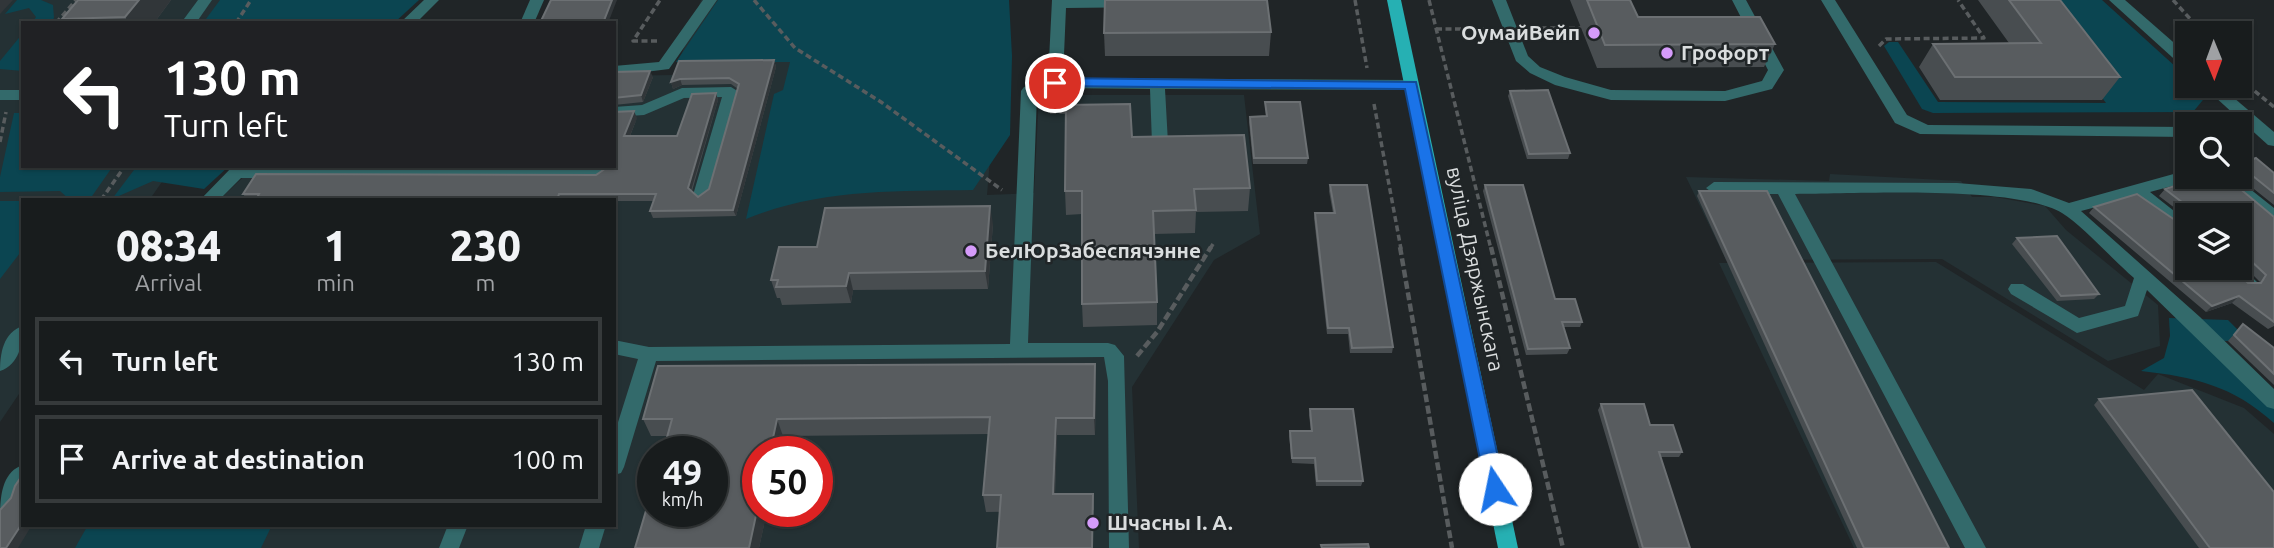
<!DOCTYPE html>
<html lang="en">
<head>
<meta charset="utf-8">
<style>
  :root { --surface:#181c1d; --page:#212526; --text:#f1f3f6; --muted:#9fa1a4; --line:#363a3b }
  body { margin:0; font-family:Ubuntu,sans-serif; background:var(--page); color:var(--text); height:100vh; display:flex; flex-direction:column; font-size:26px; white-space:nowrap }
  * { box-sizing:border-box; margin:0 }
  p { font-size:23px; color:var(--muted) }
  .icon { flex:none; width:38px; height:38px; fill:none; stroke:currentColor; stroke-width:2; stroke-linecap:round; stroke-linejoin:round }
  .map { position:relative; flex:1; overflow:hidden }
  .drawer { position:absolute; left:21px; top:198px; width:595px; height:329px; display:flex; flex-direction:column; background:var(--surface); border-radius:0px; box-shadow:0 2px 5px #0004,0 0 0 2px var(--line) }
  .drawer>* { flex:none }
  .banner { position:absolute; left:21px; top:21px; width:595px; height:147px; border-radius:0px; box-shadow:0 2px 5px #0004,0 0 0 2px var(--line); background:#202124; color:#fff; overflow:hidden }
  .needle { width:46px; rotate:179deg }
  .tools { position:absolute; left:2175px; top:21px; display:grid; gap:14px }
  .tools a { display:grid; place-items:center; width:77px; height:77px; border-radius:0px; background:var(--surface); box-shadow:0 2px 5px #0004,0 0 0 2px var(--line); font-size:35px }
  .speed { position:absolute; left:637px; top:436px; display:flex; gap:14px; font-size:35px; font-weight:700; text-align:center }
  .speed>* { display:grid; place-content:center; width:91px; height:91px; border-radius:50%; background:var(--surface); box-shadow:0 2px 5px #0004,0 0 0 2px var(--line); line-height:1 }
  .speed small { font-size:18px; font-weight:400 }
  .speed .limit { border:10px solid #d22; background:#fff; color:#111 }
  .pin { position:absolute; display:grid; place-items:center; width:60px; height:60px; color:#fff; margin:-30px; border:4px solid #fff; border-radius:50%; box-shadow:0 2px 7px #0007 }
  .me { position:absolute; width:77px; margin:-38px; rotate:349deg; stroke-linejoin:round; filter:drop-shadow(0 0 5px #0008) }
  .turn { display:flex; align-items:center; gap:24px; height:147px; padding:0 28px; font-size:32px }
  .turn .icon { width:91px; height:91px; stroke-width:2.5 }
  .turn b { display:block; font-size:49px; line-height:60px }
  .eta { display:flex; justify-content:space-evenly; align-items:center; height:119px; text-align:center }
  .eta b { font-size:42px; font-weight:800; line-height:49px }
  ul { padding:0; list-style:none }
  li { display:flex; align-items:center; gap:21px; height:88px; margin:0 14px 10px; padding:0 14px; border:4px solid var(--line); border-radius:0px }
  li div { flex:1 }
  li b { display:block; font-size:26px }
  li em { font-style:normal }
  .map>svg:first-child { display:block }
  .built { fill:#243134; fill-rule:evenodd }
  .green { fill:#0b4551 }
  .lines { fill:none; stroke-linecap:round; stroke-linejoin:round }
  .path-far1 { stroke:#585c5e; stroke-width:3.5; stroke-dasharray:6 3.5; stroke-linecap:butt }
  .path { stroke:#585c5e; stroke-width:4.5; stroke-dasharray:8 3.5; stroke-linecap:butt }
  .minor { fill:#336a6b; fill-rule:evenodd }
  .major { fill:#26b0b3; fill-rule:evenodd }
  .wall { fill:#484d50 }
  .shaded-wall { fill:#313639 }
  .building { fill:#585c5f; stroke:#6c7073; stroke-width:2 }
  .route { fill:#1a73e8; stroke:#114b97; stroke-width:2 }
  .poi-dot { fill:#d59bfa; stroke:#202527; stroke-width:2.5 }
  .labels { text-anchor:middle; stroke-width:5; stroke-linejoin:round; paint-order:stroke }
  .poi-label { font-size:21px; font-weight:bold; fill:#daddde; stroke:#202527; text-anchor:start }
  .street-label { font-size:21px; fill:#daddde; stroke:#202527 }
</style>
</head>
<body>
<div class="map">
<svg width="2274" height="548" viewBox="0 0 2274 548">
  <rect width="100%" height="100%" fill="#202527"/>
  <!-- built -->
  <g class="built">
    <path d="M 0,0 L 285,0 L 270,23 L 23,23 L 23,166 L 173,166 L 150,199 L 23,200 L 23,388 L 0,422 Z"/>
    <path d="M 701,0 L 997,0 L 995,97 L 987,195 L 1034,193 L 1039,95 L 1244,95 L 1260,234 L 1214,260 L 1132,387 L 1139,548 L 0,548 L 0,528 L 23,525 L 614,525 L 614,200 L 220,199 L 255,166 L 614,166 L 614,76 L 674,75 ZM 653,452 L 712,452 L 712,511 L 653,511 ZM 758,452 L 817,452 L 817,511 L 758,511 Z"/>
    <path d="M 1830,174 L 1961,181 L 1972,197 L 1995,197 L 2045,206 L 2066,230 L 2158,305 L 2160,346 L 2108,361 L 1942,259 L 1726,260 L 1686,177 L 1829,181 Z"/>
    <path d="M 1936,262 L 2144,390 L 2158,374 L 2244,408 L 2274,434 L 2274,548 L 1854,548 L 1719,263 Z"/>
  </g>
  <!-- green -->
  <g class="green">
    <path d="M 17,0 L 41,0 L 53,5 L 54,18 L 50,23 L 32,23 L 36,17 L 29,8 L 5,14 Z"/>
    <path d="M 220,0 L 419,0 L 394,23 L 203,23 Z"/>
    <path d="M 718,0 L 1009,0 L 1012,56 L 1010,135 L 973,190 C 895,191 819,189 746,219 L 774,94 L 783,90 L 790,62 L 676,62 Z"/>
    <path d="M 2030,0 L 2102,0 L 2187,77 L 2188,86 L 2197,86 L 2207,95 L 2193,112 L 1933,113 L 1922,109 L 1884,46 L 1889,42 L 1898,42 L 1938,102 L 2106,103 Z"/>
    <path d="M 23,33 L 23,71 L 0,69 L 0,61 Z"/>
    <path d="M 14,113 L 23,113 L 23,166 L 113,166 L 90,199 L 69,199 L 60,191 L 0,192 L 0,177 Z"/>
    <path d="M 137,166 L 229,166 L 204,189 L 153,181 L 112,199 Z"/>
    <path d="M 0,201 L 23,201 L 23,249 L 0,279 Z"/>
    <path d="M 2169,318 L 2228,320 L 2240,332 L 2229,341 L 2200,341 L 2274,408 L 2274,423 C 2233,386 2195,377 2141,371 L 2164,358 L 2170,336 Z"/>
    <path d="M 88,525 L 272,525 L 261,548 L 75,548 Z"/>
  </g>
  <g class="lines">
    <!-- path-far1 -->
    <g class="path-far1">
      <path d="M 754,0 L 795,48 L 881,102 L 1002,190"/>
      <path d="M 1355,0 L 1367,68"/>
      <path d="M 1429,0 L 1491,249"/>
      <path d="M 2173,0 L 2203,33"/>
      <path d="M 56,23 L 76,0"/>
      <path d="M 236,23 L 251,0"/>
      <path d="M 1531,28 L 1581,28"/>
      <path d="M 1436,29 L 1491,29"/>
      <path d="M 657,41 L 633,41 L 660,0"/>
      <path d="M 1879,46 L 1886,39 L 1984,38 L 1958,0"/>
      <path d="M 2240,79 L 2274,107"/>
      <path d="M 1374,104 L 1401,249"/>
      <path d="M 1050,112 L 1069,112"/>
      <path d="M 2196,118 L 2219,118"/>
      <path d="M 0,142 L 6,112"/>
      <path d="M 101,200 L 125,166"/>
      <path d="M 1210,249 L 1213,244"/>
    </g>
    <!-- path -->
    <g class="path">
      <path d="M 1400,247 L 1452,548"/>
      <path d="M 1491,247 L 1563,548"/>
      <path d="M 1137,356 L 1157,332 L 1211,247"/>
    </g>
    <!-- minor -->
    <g class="minor">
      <path d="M 198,0 L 212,0 L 196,23 L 181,23 Z"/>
      <path d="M 424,0 L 439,0 L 416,23 L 400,23 Z"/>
      <path d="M 530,0 L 544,0 L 534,23 L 520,23 Z"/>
      <path d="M 703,0 L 717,0 L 669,69 L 614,76 L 614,66 L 659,62 Z"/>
      <path d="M 1052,0 L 1170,0 L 1154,7 L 1066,8 L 1063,78 L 1411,80 L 1419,85 L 1411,90 L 1165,89 L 1168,143 L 1160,148 L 1152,143 L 1150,89 L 1056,88 L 1037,94 L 1028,343 L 1108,343 L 1115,345 L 1124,356 L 1129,548 L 1109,548 L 1108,381 L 1104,357 L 656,361 L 624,467 L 621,473 L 614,475 L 614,435 L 638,359 L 614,354 L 614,340 L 649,347 L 1010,344 L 1021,91 L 1024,87 L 1048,80 Z"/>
      <path d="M 1492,0 L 1506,0 L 1528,56 L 1540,67 L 1565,77 L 1611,90 L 1725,91 L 1762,81 L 1768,70 L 1732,0 L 1746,0 L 1784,70 L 1772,89 L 1725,101 L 1611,100 L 1555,85 L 1530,73 L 1516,61 Z"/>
      <path d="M 1821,0 L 1835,0 L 1907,115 L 1928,125 L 2188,127 L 2188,137 L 1920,134 L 1895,123 Z"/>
      <path d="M 2109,0 L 2125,0 L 2188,55 L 2188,69 L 2183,67 Z"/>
      <path d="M 2203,86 L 2220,86 L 2274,132 L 2274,146 L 2268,145 Z"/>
      <path d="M 731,87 L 739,92 L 709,195 L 701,201 L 693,195 L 722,97 L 684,98 L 644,115 L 614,117 L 614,107 L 642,105 L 682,88 Z"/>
      <rect x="0" y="90" width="23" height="10"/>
      <path d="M 233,166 L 599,167 L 607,173 L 599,179 L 241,178 L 219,200 L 200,200 Z"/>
      <path d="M 2188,170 L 2188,177 L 2196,177 L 2194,180 L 2150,192 L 2188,222 L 2188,238 L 2134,197 L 2081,211 L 2200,317 L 2274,389 L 2274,409 L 2267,407 L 2147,290 L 2138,316 L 2077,333 L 2011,294 L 2008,289 L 2011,284 L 2023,284 L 2079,318 L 2125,306 L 2134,278 C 2114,261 2082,225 2062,213 C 2014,185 1856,194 1795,194 L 1986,548 L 1965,548 L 1778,194 L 1714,194 L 1706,188 L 1714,182 L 1957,183 L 2031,189 L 2069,203 Z"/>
      <path d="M 2216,177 L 2235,177 L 2274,208 L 2274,223 L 2268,221 Z"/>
      <path d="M 2240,266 L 2257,282 L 2254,287 L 2242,287 L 2221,268 Z"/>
      <path d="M 23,326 C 23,343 19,365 0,371 C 0,354 3,332 23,326 Z"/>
      <path d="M 23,465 C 23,484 21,510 0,518 C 0,499 1,472 23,465 Z"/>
      <path d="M 448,525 L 468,525 L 459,548 L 439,548 Z"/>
      <path d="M 586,525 L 606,525 L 599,548 L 579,548 Z"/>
    </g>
    <!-- major -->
    <path class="major" d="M 1387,0 L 1401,0 L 1518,548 L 1498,548 Z"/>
  </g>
  <!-- wall -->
  <g class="wall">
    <path d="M 78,0 L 171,0 L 154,23 L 65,23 L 62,19 Z"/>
    <path d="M 1570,0 L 1630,0 L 1638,17 L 1775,44 L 1764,67 L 1597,68 Z"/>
    <path d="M 1978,0 L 2060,0 L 2120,77 L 2102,100 L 1940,100 L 1919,67 L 1933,44 L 2009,43 Z"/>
    <path d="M 1271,32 L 1269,56 L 1105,56 L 1104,33 Z"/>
    <path d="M 774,60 L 776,67 L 736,216 L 653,218 L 650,211 L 654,201 L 614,201 L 614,200 L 247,200 L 243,194 L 596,175 L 605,169 L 602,166 L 614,166 L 637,118 L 630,136 L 677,136 L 716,93 L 718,100 L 692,191 L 698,197 L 709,189 L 738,89 L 731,84 L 682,85 L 673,89 L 671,82 L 679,61 Z"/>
    <path d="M 614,72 L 653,77 L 643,102 L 614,105 Z"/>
    <path d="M 1510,91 L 1570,153 L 1568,159 L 1527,159 L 1508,96 Z"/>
    <path d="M 1265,102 L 1308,158 L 1307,164 L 1253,164 L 1249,122 L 1250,117 L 1266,116 Z"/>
    <path d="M 1132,137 L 1250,188 L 1248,211 L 1196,212 L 1195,233 L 1154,234 L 1157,302 L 1157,325 L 1083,327 L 1082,304 L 1082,214 L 1066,215 L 1065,191 Z"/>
    <path d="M 2240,164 L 2274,173 L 2274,205 L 2239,177 L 2240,177 Z"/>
    <path d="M 1330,185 L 1393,347 L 1392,353 L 1350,353 L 1348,334 L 1327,334 L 1314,218 L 1315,213 L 1333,213 L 1329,191 Z"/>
    <path d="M 1485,185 L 1555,299 L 1582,322 L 1580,327 L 1563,327 L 1570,348 L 1567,354 L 1526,355 L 1483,191 Z"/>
    <path d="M 2165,189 L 2274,217 L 2274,326 L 2268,329 L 2232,303 L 2206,312 L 2089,213 L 2094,207 L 2248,283 L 2258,283 L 2260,282 L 2242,264 L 2240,264 L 2240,215 L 2188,215 L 2188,218 L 2159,196 Z"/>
    <path d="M 1699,191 L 1949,548 L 1857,548 L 1697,196 Z"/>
    <path d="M 993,224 L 988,289 L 853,290 L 851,303 L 782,305 L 780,298 L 777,298 L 771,280 L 817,247 Z"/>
    <path d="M 2017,238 L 2099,294 L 2094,299 L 2057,301 L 2012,244 Z"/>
    <path d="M 2243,324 L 2274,348 L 2274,385 L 2228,341 Z"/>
    <path d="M 1096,381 L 1095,435 L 1057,435 L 1055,494 L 1093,494 L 1094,510 L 986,512 L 983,495 L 989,434 L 783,436 L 759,548 L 635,548 L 667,436 L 651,436 L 643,419 Z"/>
    <path d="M 2099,399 L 2274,548 L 2199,548 L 2094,405 Z"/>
    <path d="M 1601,404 L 1650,425 L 1682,452 L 1679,457 L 1661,457 L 1690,548 L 1639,548 L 1598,410 Z"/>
    <path d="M 1310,409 L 1363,481 L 1361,486 L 1316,486 L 1314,464 L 1292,463 L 1289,436 L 1290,431 L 1311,431 L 1309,415 Z"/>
  </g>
  <!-- shaded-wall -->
  <g class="shaded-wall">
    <path d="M 0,0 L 13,0 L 0,14 Z"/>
    <path d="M 139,0 L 171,0 L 154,23 L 129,23 L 125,17 Z"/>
    <path d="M 612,0 L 617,0 L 608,23 L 603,23 Z"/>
    <path d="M 774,60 L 776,67 L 736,216 L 733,210 Z"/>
    <path d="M 650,71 L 653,77 L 643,102 L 641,95 Z"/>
    <path d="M 680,79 L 682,85 L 673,89 L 671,82 Z"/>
    <path d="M 716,93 L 718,100 L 690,194 L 688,188 Z"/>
    <path d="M 634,111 L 637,118 L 627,143 L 624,136 Z"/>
    <path d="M 990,206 L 993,224 L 988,289 L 985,271 Z"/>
    <path d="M 849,273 L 853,290 L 851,303 L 846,286 Z"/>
    <path d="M 2239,296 L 2232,303 L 2206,312 L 2212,306 Z"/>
    <path d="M 1095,364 L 1096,381 L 1095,435 L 1094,418 Z"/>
    <path d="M 1056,418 L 1057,435 L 1054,510 L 1053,494 Z"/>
    <path d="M 777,419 L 783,436 L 780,452 L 770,452 Z"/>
    <path d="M 1093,494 L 1093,548 L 1092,548 Z"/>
    <path d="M 758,506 L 758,511 L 767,511 L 759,548 L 749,548 Z"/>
    <path d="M 23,522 L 23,525 L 32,525 L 18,548 L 6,548 Z"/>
  </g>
  <!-- building -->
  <g class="building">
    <path d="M 78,0 L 139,0 L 125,17 L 62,19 Z"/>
    <path d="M 551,0 L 612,0 L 603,23 L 540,23 Z"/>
    <path d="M 1105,0 L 1267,0 L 1271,32 L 1104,33 Z"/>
    <path d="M 1587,0 L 1630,0 L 1638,17 L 1760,17 L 1775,44 L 1605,45 Z"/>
    <path d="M 2009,0 L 2060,0 L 2120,77 L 1955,77 L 1933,44 L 2041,43 Z"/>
    <path d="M 774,60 L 733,210 L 650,211 L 656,194 L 559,194 L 557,200 L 256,200 L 259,194 L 243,194 L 256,174 L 596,175 L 606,168 L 606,166 L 614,166 L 614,112 L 634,111 L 624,136 L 677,136 L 692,94 L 716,93 L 688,188 L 698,197 L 709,189 L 739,84 L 729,78 L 680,79 L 671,82 L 679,61 Z"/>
    <path d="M 650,71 L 641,95 L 614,98 L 614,72 Z"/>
    <path d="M 1548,90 L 1570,153 L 1529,154 L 1510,91 Z"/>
    <path d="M 1265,102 L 1300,102 L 1308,158 L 1254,158 L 1250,117 L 1267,116 Z"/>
    <path d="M 1130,104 L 1132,137 L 1244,135 L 1250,188 L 1194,189 L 1196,210 L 1153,211 L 1157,302 L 1082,304 L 1082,191 L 1065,191 L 1066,105 Z"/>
    <path d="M 2256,158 L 2274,173 L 2274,193 L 2243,168 L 2240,168 L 2240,164 Z"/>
    <path d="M 2202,177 L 2226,177 L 2274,217 L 2274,322 L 2239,296 L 2212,306 L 2094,207 L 2137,194 L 2188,229 L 2188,268 L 2233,268 L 2248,283 L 2261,283 L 2266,275 L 2248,258 L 2240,258 L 2240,215 L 2195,215 L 2196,213 L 2165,189 Z"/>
    <path d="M 1330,185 L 1367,185 L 1393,347 L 1352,348 L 1349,328 L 1328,328 L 1315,213 L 1335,213 Z"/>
    <path d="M 1485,185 L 1523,185 L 1555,299 L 1575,299 L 1582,322 L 1562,322 L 1570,348 L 1528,349 Z"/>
    <path d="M 1699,191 L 1767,191 L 1949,548 L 1864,548 Z"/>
    <path d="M 990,206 L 985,271 L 849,273 L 846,286 L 776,287 L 778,280 L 771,280 L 779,247 L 817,247 L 825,208 Z"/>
    <path d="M 2057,236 L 2099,294 L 2061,296 L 2017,238 Z"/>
    <path d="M 2243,324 L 2274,348 L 2274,374 L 2234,335 Z"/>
    <path d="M 1095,364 L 1094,418 L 1056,418 L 1053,494 L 1093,494 L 1092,548 L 997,548 L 1001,495 L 983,495 L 990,417 L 777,419 L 770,452 L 758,452 L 758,506 L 749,548 L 635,548 L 653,487 L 653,511 L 712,511 L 712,452 L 663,452 L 672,419 L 643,419 L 658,366 Z"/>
    <path d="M 2192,390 L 2274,492 L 2274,548 L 2210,548 L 2099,399 Z"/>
    <path d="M 1601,404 L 1644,404 L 1650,425 L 1673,425 L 1682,452 L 1659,452 L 1690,548 L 1643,548 Z"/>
    <path d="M 1310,409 L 1353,409 L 1363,481 L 1317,481 L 1315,458 L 1292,458 L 1290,431 L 1312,431 Z"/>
    <path d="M 23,474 L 23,522 L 6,548 L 0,548 L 0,510 L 11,498 L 15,486 Z"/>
    <path d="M 1368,544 L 1369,548 L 1322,548 L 1321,545 Z"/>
  </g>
  <!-- route -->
  <path class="route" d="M 1055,78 L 1416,82 L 1505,489 L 1502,495 L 1489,495 L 1486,489 L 1405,89 L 1050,86 L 1048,83 Z"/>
  <!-- markers -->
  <g class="poi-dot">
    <circle cx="1594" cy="33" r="7"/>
    <circle cx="1667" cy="53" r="7"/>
    <circle cx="971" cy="251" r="7"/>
    <circle cx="1093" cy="523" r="7"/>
  </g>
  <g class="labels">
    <!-- poi labels -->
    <g class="poi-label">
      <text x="1580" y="40" text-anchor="end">ОумайВейп</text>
      <text x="1681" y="60">Грофорт</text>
      <text x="985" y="258">БелЮрЗабеспячэнне</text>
      <text x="1107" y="530">Шчасны І. А.</text>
    </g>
    <!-- street labels -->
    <g class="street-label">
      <text transform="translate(1475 269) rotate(78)" y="7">вуліца Дзяржынскага</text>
    </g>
  </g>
</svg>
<div class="tools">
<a><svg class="needle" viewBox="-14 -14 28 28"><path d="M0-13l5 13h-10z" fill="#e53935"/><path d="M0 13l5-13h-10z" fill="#9fa1a4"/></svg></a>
<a><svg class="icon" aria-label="search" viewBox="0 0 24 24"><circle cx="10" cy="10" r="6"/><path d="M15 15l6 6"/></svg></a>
<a><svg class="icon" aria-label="layers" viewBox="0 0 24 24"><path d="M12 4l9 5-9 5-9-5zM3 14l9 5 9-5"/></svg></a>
</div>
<div class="speed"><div>49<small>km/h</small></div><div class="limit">50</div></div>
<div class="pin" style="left:1055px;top:83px;background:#d93025"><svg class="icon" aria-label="arrive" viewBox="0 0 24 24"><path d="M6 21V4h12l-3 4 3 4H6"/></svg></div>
<svg class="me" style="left:1495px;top:489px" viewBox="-20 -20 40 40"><circle r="19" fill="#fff"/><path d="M0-13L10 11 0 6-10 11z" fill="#1a73e8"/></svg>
<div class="banner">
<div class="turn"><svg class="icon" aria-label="left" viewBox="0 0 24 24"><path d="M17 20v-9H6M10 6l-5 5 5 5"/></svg><div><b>130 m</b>Turn left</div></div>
</div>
<section class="drawer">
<div class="eta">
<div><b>08:34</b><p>Arrival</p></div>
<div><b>1</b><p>min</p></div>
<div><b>230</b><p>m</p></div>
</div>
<ul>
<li><svg class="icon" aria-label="left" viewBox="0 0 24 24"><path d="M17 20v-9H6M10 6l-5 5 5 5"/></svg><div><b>Turn left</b></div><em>130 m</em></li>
<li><svg class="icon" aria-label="arrive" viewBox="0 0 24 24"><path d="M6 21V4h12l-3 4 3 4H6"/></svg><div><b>Arrive at destination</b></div><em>100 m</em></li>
</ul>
</section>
</div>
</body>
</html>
